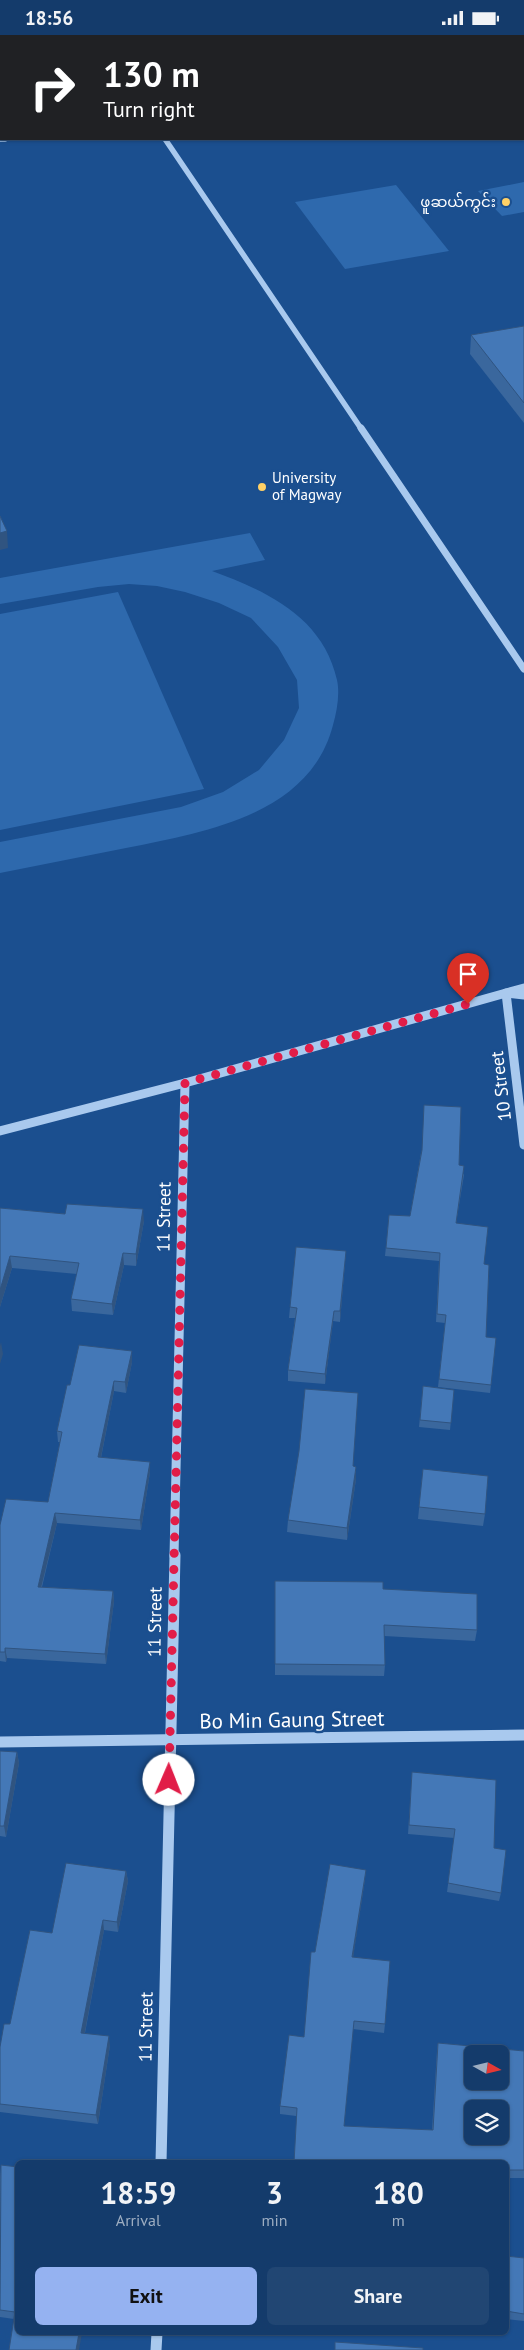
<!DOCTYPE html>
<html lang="en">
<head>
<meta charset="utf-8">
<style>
  :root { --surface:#143b6b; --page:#214673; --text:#f1f3f6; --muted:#9dadc1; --line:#33557e; --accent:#95b2f1 }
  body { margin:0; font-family:"PT Sans","Noto Sans Myanmar",sans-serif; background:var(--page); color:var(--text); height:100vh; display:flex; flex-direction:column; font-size:19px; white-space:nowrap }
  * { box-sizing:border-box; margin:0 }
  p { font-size:16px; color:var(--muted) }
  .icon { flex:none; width:28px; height:28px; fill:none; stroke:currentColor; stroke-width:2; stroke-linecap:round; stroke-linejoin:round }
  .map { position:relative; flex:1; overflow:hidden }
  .details { position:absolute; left:15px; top:2125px; width:494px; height:175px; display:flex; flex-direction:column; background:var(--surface); border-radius:8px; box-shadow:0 1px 4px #0004,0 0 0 1px var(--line) }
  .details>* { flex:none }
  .guide { position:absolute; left:0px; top:0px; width:525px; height:105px; box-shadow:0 1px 4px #0004,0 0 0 1px var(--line); background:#202124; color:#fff; overflow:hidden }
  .needle { width:32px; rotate:98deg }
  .controls { position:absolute; left:464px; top:2010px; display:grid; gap:10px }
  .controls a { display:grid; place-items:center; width:45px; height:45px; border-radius:8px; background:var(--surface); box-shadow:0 1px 4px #0004,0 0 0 1px var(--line); font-size:25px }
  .pin { position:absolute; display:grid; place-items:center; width:42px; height:42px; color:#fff; margin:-51px -21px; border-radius:50% 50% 50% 0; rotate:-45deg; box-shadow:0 0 5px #0007 }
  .pin .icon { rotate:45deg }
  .me { position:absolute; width:55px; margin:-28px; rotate:1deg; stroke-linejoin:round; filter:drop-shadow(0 0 4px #0008) }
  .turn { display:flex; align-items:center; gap:18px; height:105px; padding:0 20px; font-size:22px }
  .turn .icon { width:65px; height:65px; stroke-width:2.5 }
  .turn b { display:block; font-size:35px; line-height:42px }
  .eta { display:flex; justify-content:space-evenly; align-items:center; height:85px; text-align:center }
  .eta b { font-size:30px; font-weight:800; line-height:35px }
  .primary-button { display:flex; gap:10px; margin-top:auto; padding:10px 20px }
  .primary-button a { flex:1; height:58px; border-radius:8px; background:var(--accent); color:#111; font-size:20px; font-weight:800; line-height:58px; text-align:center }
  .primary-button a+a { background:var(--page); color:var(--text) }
  .status { display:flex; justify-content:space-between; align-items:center; height:35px; padding:0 25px; background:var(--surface); direction:ltr }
  .status svg { height:14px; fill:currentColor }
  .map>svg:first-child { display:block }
  .green { fill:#2e69ad }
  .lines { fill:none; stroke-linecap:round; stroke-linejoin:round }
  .minor-far3 { stroke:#a9c9ee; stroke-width:5.5 }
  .minor-far2 { stroke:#a9c9ee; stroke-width:7 }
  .minor-far1 { stroke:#a9c9ee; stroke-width:9 }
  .minor { stroke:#a9c9ee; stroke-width:11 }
  .wall { fill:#3a679d }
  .shaded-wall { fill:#305480 }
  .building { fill:#4478b7; stroke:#305480; fill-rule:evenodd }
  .route { stroke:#e11d48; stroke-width:9; stroke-dasharray:0 16.2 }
  .poi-dot { fill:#ffd166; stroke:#1b4f8f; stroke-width:2 }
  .labels { text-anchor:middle; stroke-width:5; stroke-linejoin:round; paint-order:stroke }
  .far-poi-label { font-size:15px; fill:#fff; stroke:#1b4f8f; text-anchor:end }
  .street-label { font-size:18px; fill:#fff; stroke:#1b4f8f }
  .near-street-label { font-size:21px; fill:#fff; stroke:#1b4f8f }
</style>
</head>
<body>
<div class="status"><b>18:56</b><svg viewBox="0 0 49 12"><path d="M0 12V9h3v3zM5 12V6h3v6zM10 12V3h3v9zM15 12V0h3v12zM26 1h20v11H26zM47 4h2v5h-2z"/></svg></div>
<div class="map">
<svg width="524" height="2315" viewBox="0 0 524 2315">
  <rect width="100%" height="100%" fill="#1b4f8f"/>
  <!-- green -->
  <g class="green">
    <path d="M 524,147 L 524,177 L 502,181 L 478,156 Z"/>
    <path d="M 396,150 L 449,216 L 345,234 L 295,167 Z"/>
    <path d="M 250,498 L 265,525 L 212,536 C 267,556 323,582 337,645 C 340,659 337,676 333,690 C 310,780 205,797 126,813 C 84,821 42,830 0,838 L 0,807 L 181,772 L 223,757 L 259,735 L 284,705 L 299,673 L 297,645 L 278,612 L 251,583 L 219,568 L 185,557 L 157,551 L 129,549 L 98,552 L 0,569 L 0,543 Z"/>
    <path d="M 118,557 L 204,754 L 0,795 L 0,579 Z"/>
  </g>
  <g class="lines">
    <!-- minor-far3 -->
    <g class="minor-far3">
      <path d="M 0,104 L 5,104"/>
      <path d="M 165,104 L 362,395"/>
    </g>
    <!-- minor-far2 -->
    <path class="minor-far2" d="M 361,393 L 524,634"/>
    <!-- minor-far1 -->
    <g class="minor-far1">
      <path d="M 524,953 L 506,958 L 524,1110"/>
      <path d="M 0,1096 L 185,1048 L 506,958 L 524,960"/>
      <path d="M 174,1521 L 185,1048"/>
    </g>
    <!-- minor -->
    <g class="minor">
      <path d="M 0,1707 L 524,1700"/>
      <path d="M 161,2128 L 175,1520"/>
      <path d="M 156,2315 L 157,2298"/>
    </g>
  </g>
  <!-- wall -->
  <g class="wall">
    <path d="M 524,291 L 524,388 L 470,319 L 471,300 Z"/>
    <path d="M 421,1118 L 459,1130 L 464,1140 L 456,1188 L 484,1229 L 486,1302 L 491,1350 L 490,1358 L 438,1352 L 445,1288 L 436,1287 L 439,1226 L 385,1221 L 389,1180 L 410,1181 Z"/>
    <path d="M 0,1173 L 144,1186 L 136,1231 L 124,1230 L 113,1280 L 72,1276 L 71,1264 L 77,1239 L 12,1233 L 0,1272 Z"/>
    <path d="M 345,1227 L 340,1287 L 333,1286 L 325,1349 L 288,1346 L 288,1335 L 295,1283 L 289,1283 L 290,1272 Z"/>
    <path d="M 132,1327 L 126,1358 L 114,1356 L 101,1423 L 150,1437 L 141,1495 L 57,1488 L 42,1552 L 113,1556 L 114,1566 L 106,1629 L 7,1623 L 6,1627 L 0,1626 L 0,1490 L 48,1467 L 60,1407 L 58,1407 L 57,1396 L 70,1350 Z"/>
    <path d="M 423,1351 L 454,1355 L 450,1395 L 419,1392 Z"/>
    <path d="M 353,1431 L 356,1432 L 356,1444 L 347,1505 L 287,1497 L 288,1485 Z"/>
    <path d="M 423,1434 L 485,1479 L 483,1491 L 418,1484 Z"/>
    <path d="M 275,1546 L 383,1554 L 477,1595 L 475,1606 L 384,1601 L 385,1630 L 384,1641 L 275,1640 Z"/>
    <path d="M 0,1716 L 17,1717 L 19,1728 L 6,1802 L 0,1801 Z"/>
    <path d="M 412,1737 L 494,1813 L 501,1858 L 499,1866 L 447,1857 L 454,1803 L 408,1799 Z"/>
    <path d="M 126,1836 L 128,1846 L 118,1897 L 104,1895 L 85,1998 L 110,2010 L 98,2089 L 0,2077 L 0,2012 L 10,1989 Z"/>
    <path d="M 365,1844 L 353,1922 L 385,1989 L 384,1998 L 353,1994 L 344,2091 L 432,2095 L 437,2016 L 438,2008 L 524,2016 L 524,2143 L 506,2143 L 506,2128 L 296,2081 L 280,2079 L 280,2071 L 304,2002 L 315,1917 Z"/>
    <path d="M 0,2132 L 18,2298 L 14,2284 L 0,2282 Z"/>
    <path d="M 506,2221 L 524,2223 L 524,2286 L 506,2284 Z"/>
  </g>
  <!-- shaded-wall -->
  <g class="shaded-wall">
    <path d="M 7,496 L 8,513 L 0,515 L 0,498 Z"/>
    <path d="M 143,1174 L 144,1186 L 136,1231 L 136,1219 Z"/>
    <path d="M 346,1216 L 345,1227 L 340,1287 L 340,1276 Z"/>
    <path d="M 123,1218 L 124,1230 L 113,1280 L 112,1269 Z"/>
    <path d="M 10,1221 L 12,1233 L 0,1272 L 0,1255 Z"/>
    <path d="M 334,1276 L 333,1286 L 325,1349 L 325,1339 Z"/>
    <path d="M 1,1307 L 3,1319 L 0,1329 L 0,1311 Z"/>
    <path d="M 132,1316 L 132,1327 L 126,1358 L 125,1347 Z"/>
    <path d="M 114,1346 L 114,1356 L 99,1432 L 98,1422 Z"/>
    <path d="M 150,1427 L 150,1437 L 141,1495 L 140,1485 Z"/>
    <path d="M 356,1432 L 356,1444 L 347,1505 L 347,1493 Z"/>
    <path d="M 55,1478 L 57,1488 L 39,1561 L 38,1552 Z"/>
    <path d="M 113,1556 L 114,1566 L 106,1629 L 105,1619 Z"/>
    <path d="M 5,1613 L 7,1623 L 6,1627 L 5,1617 Z"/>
    <path d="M 17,1717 L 19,1728 L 6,1802 L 4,1791 Z"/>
    <path d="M 366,1835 L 365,1844 L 352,1930 L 352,1922 Z"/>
    <path d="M 126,1836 L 128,1846 L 118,1897 L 117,1887 Z"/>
    <path d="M 103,1885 L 104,1895 L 83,2007 L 81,1998 Z"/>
    <path d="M 109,2001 L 110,2010 L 98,2089 L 96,2080 Z"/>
    <path d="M 79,2298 L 82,2298 L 79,2315 L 76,2315 Z"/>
  </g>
  <!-- building -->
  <g class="building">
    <path d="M 524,291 L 524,368 L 471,300 Z"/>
    <path d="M 0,481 L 7,496 L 0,498 Z"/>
    <path d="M 424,1070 L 461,1072 L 459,1130 L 464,1131 L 456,1188 L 488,1192 L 484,1229 L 489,1230 L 486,1302 L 496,1303 L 491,1350 L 439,1344 L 446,1280 L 437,1279 L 440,1218 L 386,1213 L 389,1180 L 410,1181 L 422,1115 Z"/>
    <path d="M 67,1169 L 143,1174 L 136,1219 L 123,1218 L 112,1269 L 71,1264 L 79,1228 L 10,1221 L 0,1255 L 0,1173 L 65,1179 Z"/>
    <path d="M 296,1212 L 346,1216 L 340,1276 L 334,1276 L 325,1339 L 288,1335 L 297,1273 L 290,1272 Z"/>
    <path d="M 79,1310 L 132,1316 L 125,1347 L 114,1346 L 98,1422 L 150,1427 L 140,1485 L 55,1478 L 38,1552 L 113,1556 L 105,1619 L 5,1613 L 5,1617 L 0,1617 L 0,1490 L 6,1464 L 48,1467 L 62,1397 L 57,1396 L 67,1350 L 70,1350 Z"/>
    <path d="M 423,1351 L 454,1355 L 451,1388 L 420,1385 Z"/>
    <path d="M 305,1354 L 358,1358 L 353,1431 L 356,1432 L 347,1493 L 288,1485 L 299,1416 Z"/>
    <path d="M 423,1434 L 488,1441 L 485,1479 L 419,1472 Z"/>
    <path d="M 275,1546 L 383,1547 L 383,1554 L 477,1559 L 477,1595 L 384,1590 L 385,1630 L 275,1629 Z"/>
    <path d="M 0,1716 L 17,1717 L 4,1791 L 0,1791 Z"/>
    <path d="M 412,1737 L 496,1745 L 494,1813 L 506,1815 L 501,1858 L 448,1848 L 455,1794 L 409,1790 Z"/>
    <path d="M 66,1828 L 126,1836 L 117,1887 L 103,1885 L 81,1998 L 109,2001 L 96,2080 L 0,2069 L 0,2012 L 4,1989 L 10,1989 L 30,1895 L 52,1898 Z"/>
    <path d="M 330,1829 L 366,1835 L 352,1922 L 390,1926 L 385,1989 L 354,1986 L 344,2091 L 433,2095 L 438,2008 L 524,2016 L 524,2135 L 506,2135 L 506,2128 L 294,2128 L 297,2073 L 280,2071 L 289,2000 L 304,2002 L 311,1917 L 315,1917 ZM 472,2019 L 500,2019 L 500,2046 L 472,2046 ZM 472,2074 L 500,2074 L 500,2101 L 472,2101 Z"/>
    <path d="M 1,2130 L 18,2132 L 18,2298 L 79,2298 L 76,2315 L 9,2315 L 15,2277 L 0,2275 Z"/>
    <path d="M 506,2221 L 524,2223 L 524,2279 L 506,2276 Z"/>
    <path d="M 335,2307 L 423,2313 L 423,2315 L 335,2315 Z"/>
  </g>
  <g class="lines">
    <!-- route -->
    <path class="route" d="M 169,1745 L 185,1048 L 468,969"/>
  </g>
  <!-- markers -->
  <g class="poi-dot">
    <circle cx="506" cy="167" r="5"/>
    <circle cx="262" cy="452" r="5"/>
  </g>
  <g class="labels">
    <!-- far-poi labels -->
    <g class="far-poi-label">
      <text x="496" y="172">ဖူဆယ်ကွင်း</text>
      <text x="272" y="448" text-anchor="start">University<tspan x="272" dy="17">of Magway</tspan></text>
    </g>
    <!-- street labels -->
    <g class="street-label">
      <text transform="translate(501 1051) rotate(-97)" y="6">10 Street</text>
      <text transform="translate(164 1182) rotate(-89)" y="6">11 Street</text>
      <text transform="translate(155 1587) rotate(-89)" y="6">11 Street</text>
      <text transform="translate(146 1992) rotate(-89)" y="6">11 Street</text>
    </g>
    <!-- near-street labels -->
    <g class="near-street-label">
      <text transform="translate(292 1685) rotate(-1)" y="7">Bo Min Gaung Street</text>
    </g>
  </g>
</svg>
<div class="controls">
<a><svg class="needle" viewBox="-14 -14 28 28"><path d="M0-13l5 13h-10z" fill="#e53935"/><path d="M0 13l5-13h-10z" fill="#9dadc1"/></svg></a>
<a><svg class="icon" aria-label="layers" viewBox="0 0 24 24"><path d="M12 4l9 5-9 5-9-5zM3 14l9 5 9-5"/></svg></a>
</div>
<div class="pin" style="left:468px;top:969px;background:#d93025"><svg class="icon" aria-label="arrive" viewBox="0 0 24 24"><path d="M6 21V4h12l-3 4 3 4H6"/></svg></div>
<svg class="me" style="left:169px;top:1745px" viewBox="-20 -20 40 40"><circle r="19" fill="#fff"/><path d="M0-13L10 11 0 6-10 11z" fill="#e11d48"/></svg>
<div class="guide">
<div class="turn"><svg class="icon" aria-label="right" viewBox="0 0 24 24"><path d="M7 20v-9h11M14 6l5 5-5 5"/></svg><div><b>130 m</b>Turn right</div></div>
</div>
<section class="details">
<div class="eta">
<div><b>18:59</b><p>Arrival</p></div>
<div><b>3</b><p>min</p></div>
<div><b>180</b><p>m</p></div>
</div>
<div class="primary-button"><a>Exit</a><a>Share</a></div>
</section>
</div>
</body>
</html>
